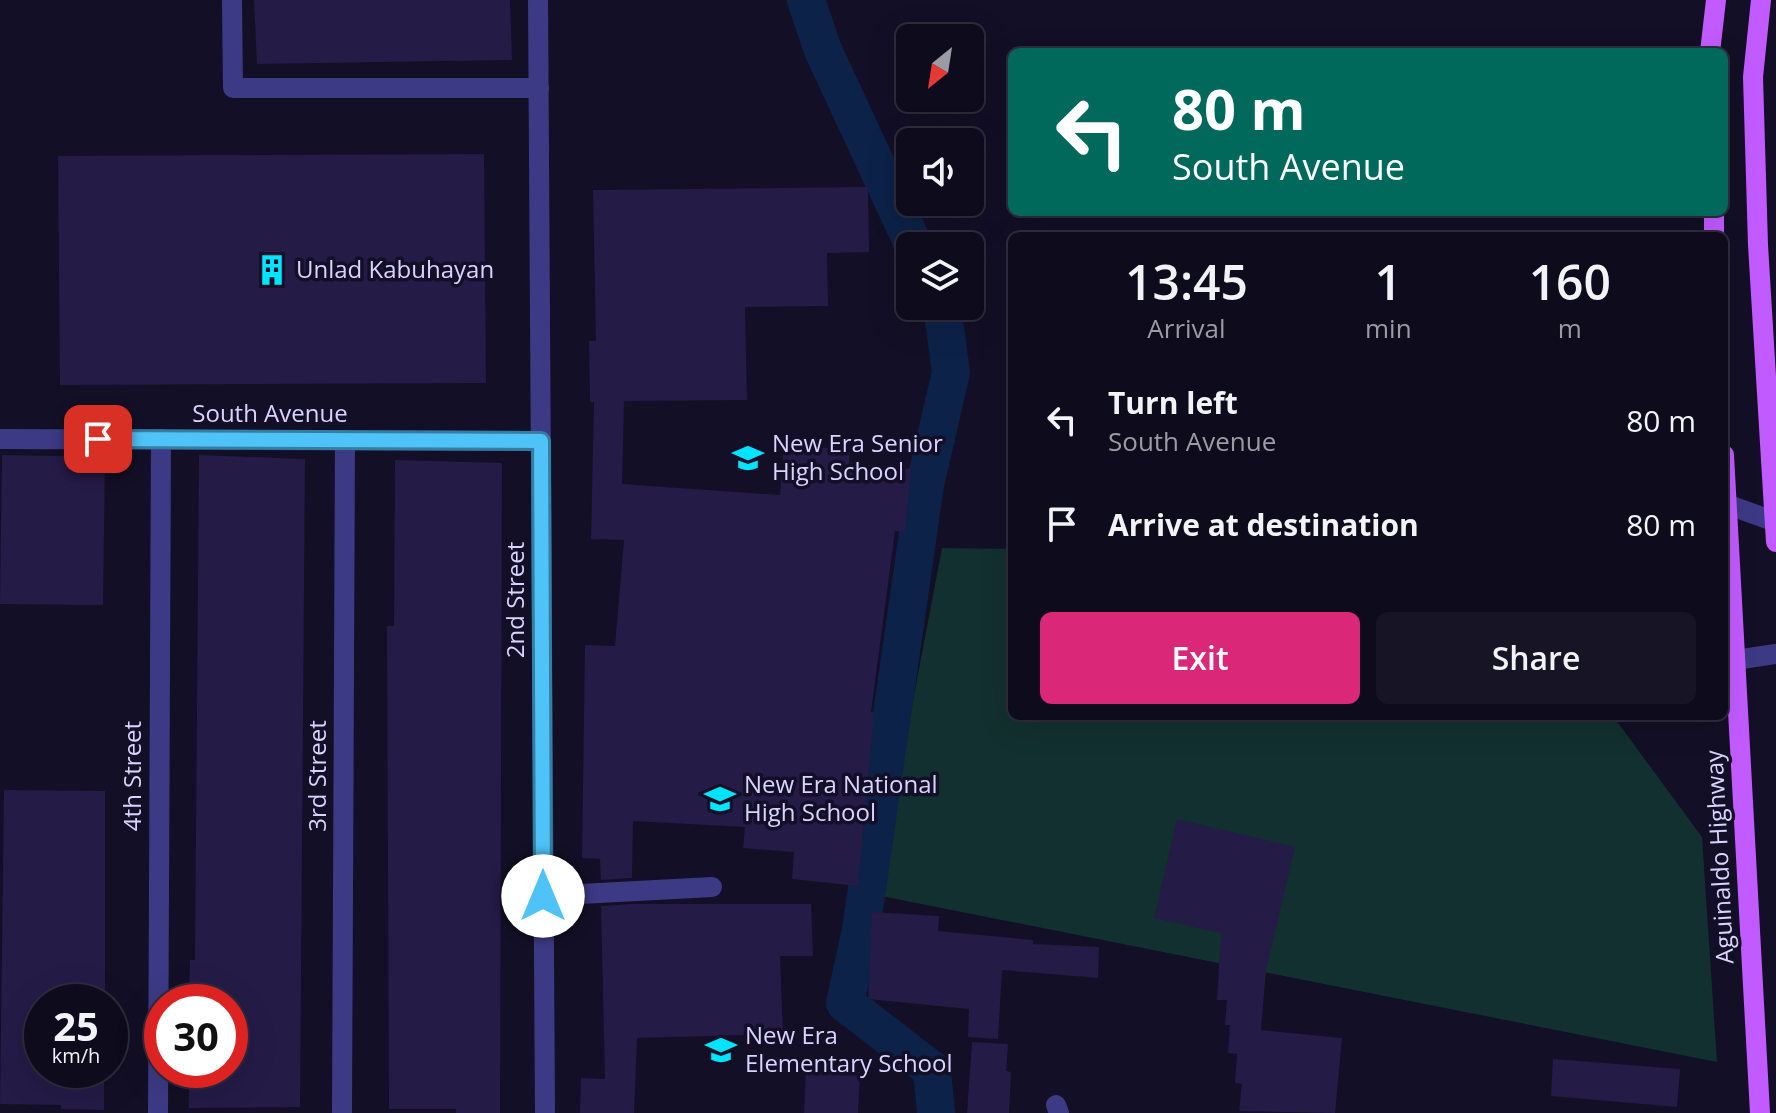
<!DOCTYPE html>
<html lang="en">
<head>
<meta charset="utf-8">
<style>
  :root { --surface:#0e0b1c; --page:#171425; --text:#f1f3f6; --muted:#9b9ba3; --line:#2e2b3b; --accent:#db2777 }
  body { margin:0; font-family:"Open Sans",sans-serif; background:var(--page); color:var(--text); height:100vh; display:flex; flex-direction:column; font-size:30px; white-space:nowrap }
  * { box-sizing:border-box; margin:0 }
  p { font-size:26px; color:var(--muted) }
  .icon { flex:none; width:44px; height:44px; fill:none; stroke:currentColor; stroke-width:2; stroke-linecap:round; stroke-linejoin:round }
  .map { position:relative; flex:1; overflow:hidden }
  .sheet { position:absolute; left:1008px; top:232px; width:720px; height:488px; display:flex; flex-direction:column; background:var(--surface); border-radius:12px; box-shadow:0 8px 32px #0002,0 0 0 2px var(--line) }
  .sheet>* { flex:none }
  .top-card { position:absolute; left:1008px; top:48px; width:720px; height:168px; border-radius:12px; box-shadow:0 8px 32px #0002,0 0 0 2px var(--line); background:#00695c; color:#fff; overflow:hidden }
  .needle { width:52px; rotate:210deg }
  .buttons { position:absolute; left:896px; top:24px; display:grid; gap:16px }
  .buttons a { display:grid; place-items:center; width:88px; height:88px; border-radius:12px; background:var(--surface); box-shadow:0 8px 32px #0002,0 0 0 2px var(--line); font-size:40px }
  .speed { position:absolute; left:24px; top:984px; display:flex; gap:16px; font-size:40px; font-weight:700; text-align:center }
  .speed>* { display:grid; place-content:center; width:104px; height:104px; border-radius:50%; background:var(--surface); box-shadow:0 8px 32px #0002,0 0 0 2px var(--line); line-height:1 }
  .speed small { font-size:20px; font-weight:400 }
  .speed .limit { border:12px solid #d22; background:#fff; color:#111 }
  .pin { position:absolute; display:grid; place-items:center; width:68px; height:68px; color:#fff; margin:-34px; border-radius:16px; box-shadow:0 4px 12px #0006 }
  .me { position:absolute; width:88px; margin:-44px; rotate:0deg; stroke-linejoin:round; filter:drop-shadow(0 0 6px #0008) }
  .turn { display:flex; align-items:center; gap:28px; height:168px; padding:0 32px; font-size:36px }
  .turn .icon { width:104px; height:104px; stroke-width:2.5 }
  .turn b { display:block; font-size:56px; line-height:68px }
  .eta { display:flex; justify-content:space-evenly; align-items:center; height:136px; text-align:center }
  .eta b { font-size:48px; font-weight:600; line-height:56px }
  .button { display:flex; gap:16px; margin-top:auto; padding:16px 32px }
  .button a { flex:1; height:92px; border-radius:12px; background:var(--accent); color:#fff; font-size:32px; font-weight:600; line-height:92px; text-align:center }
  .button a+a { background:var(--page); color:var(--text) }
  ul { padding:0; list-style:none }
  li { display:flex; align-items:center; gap:24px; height:104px; padding:0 32px }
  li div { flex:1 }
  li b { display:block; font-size:30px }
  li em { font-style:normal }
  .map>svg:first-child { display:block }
  .green { fill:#12302f }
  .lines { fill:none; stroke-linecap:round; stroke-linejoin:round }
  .canal { stroke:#0c2248; stroke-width:38 }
  .building { fill:#241b47 }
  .service { stroke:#3d3a85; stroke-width:20 }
  .minor { stroke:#3d3a85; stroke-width:20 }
  .primary { stroke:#c25bff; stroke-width:20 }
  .route-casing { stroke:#337fa1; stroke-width:20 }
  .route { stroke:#4fc3f7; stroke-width:14 }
  .labels { text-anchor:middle; stroke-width:7; stroke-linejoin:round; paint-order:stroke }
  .poi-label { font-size:24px; fill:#d9d4ff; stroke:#130f26; text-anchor:start }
  .street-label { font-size:24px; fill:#d9d4ff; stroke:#130f26 }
</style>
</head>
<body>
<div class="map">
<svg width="1776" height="1113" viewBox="0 0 1776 1113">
  <rect width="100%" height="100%" fill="#130f26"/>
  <!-- green -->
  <path class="green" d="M 942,548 L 1012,549 L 1012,716 L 1613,716 L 1702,837 L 1717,1062 L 876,895 Z"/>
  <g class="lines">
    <!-- canal -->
    <g class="canal">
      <path d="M 806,0 L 823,50 L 914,246"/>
      <path d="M 936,1113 L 932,1070 L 845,1003 L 861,930 L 925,485 L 951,372 L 942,306"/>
    </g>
  </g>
  <!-- building -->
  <g class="building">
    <path d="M 254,0 L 510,0 L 512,60 L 257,64 Z"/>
    <path d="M 484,154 L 486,383 L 60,385 L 58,156 Z"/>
    <path d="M 868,187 L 869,252 L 827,253 L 828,306 L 745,307 L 747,400 L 624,401 L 622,484 L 780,495 L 784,444 L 850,450 L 849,463 L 911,469 L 905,532 L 895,531 L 871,712 L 874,712 L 858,886 L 792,879 L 794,852 L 743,848 L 745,827 L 633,821 L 632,878 L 601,880 L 600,859 L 582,858 L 585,645 L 615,646 L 624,540 L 591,539 L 594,402 L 590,402 L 589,341 L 596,341 L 593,190 Z"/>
    <path d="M 2,455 L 105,457 L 103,605 L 0,604 Z"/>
    <path d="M 199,455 L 305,459 L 300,1107 L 189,1108 L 189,1070 L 230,1070 L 230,1002 L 189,1002 L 190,960 L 195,960 Z"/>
    <path d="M 395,460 L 502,463 L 500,1113 L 456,1113 L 456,1109 L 389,1109 L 387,626 L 394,626 Z"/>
    <path d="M 4,790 L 105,791 L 105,1002 L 42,1002 L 42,1070 L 104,1070 L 104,1110 L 61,1109 L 61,1105 L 0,1104 Z"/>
    <path d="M 1177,819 L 1295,847 L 1266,970 L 1261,1030 L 1342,1038 L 1335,1113 L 1239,1111 L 1242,1084 L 1235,1083 L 1237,1054 L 1228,1053 L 1230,1025 L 1225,1025 L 1227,1000 L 1217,1000 L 1221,933 L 1154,918 Z"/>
    <path d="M 631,904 L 811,904 L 813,956 L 780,956 L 783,1034 L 637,1038 L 634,1113 L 580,1113 L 581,1078 L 605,1079 L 601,906 Z"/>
    <path d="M 872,912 L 939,916 L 938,931 L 1033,940 L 1033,944 L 1099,947 L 1098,978 L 1002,970 L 998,1039 L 968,1037 L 969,1009 L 868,999 Z"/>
    <path d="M 972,1042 L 1008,1044 L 1006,1071 L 1011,1072 L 1009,1113 L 967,1113 Z"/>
    <path d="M 1553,1059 L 1680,1069 L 1677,1107 L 1551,1096 Z"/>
    <path d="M 806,1069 L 860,1072 L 858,1113 L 804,1113 Z"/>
  </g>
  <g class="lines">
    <!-- service -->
    <g class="service">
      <path d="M 1726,504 L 1776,522"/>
      <path d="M 1735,660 L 1776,654"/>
      <path d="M 543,896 L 712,887"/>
    </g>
    <!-- minor -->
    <g class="minor">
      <path d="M 232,0 L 233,88 L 539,88"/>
      <path d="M 538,0 L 545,1113"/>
      <path d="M 0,439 L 541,441"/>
      <path d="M 1056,1105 L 1059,1113"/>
      <path d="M 158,1113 L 161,439"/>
      <path d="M 342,1113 L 345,440"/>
    </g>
    <!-- primary -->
    <g class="primary">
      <path d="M 1761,0 L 1753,77 L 1758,245 L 1776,542"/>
      <path d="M 1710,52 L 1716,0"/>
      <path d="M 1714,212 L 1714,236"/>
      <path d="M 1724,455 L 1760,1113"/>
    </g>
  </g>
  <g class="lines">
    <defs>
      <path id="route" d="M 98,439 L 541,441 L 543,896"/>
    </defs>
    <!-- route casing -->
    <use href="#route" class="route-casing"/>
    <!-- route -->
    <use href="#route" class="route"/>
  </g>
  <!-- icons -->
  <defs>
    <symbol id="building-bare" viewBox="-9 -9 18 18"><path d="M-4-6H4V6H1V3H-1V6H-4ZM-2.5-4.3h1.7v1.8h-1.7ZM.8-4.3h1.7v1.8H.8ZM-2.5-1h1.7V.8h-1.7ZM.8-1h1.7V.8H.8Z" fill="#00e5ff" stroke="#130f26" stroke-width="2.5" paint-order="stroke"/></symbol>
    <symbol id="school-bare" viewBox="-9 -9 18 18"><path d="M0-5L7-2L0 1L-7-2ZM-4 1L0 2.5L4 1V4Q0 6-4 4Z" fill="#00e5ff" stroke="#130f26" stroke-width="2.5" paint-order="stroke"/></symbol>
  </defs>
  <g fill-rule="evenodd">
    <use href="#building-bare" x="250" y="248" width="44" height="44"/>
    <use href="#school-bare" x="726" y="436" width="44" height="44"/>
    <use href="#school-bare" x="698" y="777" width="44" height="44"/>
    <use href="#school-bare" x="699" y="1028" width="44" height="44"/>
  </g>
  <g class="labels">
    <!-- poi labels -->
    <g class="poi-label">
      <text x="296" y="278">Unlad Kabuhayan</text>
      <text x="772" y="452">New Era Senior<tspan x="772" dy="28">High School</tspan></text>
      <text x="744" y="793">New Era National<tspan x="744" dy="28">High School</tspan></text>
      <text x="745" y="1044">New Era<tspan x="745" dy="28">Elementary School</tspan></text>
    </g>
    <!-- street labels -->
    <g class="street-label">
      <text x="270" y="422">South Avenue</text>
      <text transform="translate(516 600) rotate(-90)" y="8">2nd Street</text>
      <text transform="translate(133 776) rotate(-90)" y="8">4th Street</text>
      <text transform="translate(318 776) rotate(-90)" y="8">3rd Street</text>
      <text transform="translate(1720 857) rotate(-93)" y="8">Aguinaldo Highway</text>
    </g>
  </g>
</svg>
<div class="buttons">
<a><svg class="needle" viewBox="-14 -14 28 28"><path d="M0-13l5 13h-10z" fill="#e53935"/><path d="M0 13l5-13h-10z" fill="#9b9ba3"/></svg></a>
<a><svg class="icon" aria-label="sound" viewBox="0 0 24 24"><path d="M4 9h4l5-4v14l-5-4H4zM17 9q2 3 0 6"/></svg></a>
<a><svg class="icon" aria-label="layers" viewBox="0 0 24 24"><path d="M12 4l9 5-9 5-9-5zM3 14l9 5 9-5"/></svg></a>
</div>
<div class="speed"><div>25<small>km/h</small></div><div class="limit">30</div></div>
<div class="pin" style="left:98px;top:439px;background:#d93025"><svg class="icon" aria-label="arrive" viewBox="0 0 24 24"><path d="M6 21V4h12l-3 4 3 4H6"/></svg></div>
<svg class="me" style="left:543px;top:896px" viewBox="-20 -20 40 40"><circle r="19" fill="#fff"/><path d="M0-13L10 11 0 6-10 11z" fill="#4fc3f7"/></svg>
<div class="top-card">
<div class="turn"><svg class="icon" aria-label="left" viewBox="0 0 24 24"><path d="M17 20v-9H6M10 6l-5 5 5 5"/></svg><div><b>80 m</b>South Avenue</div></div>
</div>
<section class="sheet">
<div class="eta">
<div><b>13:45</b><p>Arrival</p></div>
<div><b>1</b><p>min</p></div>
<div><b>160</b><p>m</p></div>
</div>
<ul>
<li><svg class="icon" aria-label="left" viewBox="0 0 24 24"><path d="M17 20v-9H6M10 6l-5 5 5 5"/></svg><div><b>Turn left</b><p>South Avenue</p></div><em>80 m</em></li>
<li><svg class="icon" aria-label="arrive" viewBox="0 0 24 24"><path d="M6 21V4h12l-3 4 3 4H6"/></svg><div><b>Arrive at destination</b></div><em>80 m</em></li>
</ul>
<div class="button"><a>Exit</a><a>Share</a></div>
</section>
</div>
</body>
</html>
